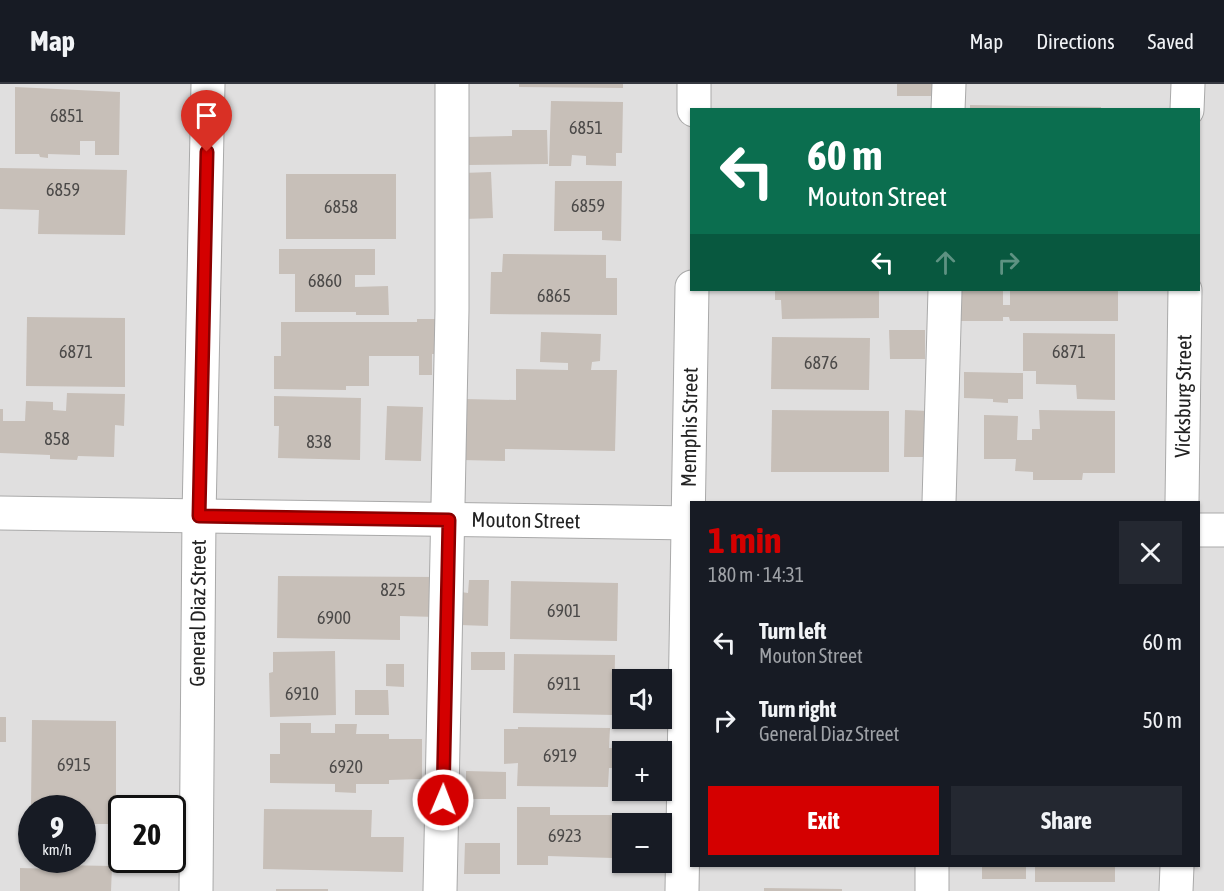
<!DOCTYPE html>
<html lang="en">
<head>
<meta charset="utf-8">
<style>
  :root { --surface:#171b24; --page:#242831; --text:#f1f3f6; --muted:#9ea1a6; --line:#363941; --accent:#d40000 }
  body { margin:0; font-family:"Asap Condensed",sans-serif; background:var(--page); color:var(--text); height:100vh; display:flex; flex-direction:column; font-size:22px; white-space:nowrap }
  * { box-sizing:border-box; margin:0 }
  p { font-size:20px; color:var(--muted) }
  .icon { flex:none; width:33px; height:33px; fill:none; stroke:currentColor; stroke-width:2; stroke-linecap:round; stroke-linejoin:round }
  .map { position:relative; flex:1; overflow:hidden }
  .sheet { position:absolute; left:690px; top:417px; width:510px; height:366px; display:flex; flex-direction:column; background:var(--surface); border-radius:0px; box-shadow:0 2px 4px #0004 }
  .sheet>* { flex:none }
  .guide { position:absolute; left:690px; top:24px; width:510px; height:183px; border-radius:0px; box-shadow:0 2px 4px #0004; background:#0b6e4f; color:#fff; overflow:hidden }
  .buttons { position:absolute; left:612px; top:585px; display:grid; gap:12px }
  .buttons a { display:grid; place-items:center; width:60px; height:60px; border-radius:0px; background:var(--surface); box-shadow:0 2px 4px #0004; font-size:30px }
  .speed { position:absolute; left:18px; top:711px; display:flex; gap:12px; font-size:30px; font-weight:700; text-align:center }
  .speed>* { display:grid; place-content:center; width:78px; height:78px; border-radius:50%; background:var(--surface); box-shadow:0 2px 4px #0004; line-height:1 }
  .speed small { font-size:15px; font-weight:400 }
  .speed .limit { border:3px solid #111; border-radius:9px; background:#fff; color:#111 }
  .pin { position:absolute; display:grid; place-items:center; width:51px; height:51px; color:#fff; margin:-62px -26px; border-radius:50% 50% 50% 0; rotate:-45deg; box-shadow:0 0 6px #0007 }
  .pin .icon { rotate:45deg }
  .me { position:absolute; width:66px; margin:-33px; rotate:1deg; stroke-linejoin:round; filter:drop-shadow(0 0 4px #0008) }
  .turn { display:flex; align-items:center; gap:21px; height:126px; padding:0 18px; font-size:27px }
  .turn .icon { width:78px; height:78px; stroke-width:2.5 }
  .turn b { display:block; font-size:42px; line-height:51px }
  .lanes { display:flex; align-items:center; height:57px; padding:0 18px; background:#0003; justify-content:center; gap:30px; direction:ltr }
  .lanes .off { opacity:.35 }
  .round { display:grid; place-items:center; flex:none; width:63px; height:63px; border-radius:0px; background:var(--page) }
  .head { display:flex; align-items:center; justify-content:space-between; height:102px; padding:0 18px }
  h1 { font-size:36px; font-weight:700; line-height:45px; color:var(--accent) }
  .cta { display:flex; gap:12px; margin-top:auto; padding:12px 18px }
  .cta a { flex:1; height:69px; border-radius:0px; background:var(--accent); color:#fff; font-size:24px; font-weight:700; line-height:69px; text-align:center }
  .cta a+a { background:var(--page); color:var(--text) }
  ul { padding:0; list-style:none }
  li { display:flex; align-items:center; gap:18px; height:78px; padding:0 18px }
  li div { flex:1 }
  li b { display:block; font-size:22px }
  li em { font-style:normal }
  header { display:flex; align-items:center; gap:36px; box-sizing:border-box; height:84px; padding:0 30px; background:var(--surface); border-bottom:2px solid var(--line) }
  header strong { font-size:28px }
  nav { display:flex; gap:33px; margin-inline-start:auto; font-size:21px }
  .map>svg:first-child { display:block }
  .residential { fill:#e0dfdf; fill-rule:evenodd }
  .building { fill:#c7bfb8 }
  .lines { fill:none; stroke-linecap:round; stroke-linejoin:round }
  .minor-casing { stroke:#a9a9a9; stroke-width:35 }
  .minor { stroke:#fff; stroke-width:33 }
  .route-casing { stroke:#8a0000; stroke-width:15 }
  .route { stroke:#d40000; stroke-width:10 }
  .labels { text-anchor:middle; stroke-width:6; stroke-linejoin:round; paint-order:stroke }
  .number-label { font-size:18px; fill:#4b4948 }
  .street-label { font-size:21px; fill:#222; stroke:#fff }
</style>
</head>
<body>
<header>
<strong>Map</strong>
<nav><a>Map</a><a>Directions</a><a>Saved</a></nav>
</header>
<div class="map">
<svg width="1224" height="807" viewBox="0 0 1224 807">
  <rect width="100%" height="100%" fill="#f2efe9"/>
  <!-- residential -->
  <path class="residential" d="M 0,0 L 1224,0 L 1224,807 L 0,807 ZM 692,26 L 1198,26 L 1198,206 L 692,206 ZM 692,418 L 1198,418 L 1198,782 L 692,782 ZM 622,596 L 662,596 L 662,634 L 622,634 ZM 622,668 L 662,668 L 662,706 L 622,706 ZM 32,724 L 82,724 L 82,776 L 32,776 ZM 122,724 L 172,724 L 172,776 L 122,776 ZM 622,740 L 662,740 L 662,778 L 622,778 Z"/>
  <!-- building -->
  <g class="building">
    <path d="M 519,0 L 623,0 L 623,4 L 519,3 Z"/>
    <rect x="897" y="0" width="36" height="12"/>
    <path d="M 15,3 L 120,8 L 119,71 L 95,71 L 95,57 L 80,57 L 80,71 L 48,70 L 48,74 L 40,73 L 39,70 L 15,70 Z"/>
    <path d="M 551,17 L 623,18 L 622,69 L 616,69 L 616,82 L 586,81 L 586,72 L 572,71 L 571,82 L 549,82 Z"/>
    <path d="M 970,21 L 1101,23 L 1101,26 L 970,26 Z"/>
    <path d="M 512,46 L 547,46 L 548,80 L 467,81 L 467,53 L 512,52 Z"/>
    <path d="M 0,84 L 127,86 L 125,151 L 38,150 L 39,126 L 0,125 Z"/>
    <path d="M 491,88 L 493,134 L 465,135 L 463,89 Z"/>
    <rect x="286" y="90" width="110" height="65"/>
    <path d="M 555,97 L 622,97 L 621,157 L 602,156 L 602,147 L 554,147 Z"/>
    <path d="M 279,165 L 375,165 L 375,191 L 355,191 L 355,203 L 388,202 L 389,231 L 356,231 L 356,228 L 295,228 L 295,190 L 279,190 Z"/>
    <path d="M 503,170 L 606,171 L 606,194 L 617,194 L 617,231 L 490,230 L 491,188 L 502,188 Z"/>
    <path d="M 775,206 L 879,206 L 879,234 L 782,235 L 781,216 L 775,216 Z"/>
    <path d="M 961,206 L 1003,206 L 1003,221 L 1010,221 L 1010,206 L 1118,206 L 1118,237 L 1010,237 L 1009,233 L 1003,233 L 1003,237 L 961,237 Z"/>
    <path d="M 27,233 L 125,234 L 125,303 L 26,302 Z"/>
    <path d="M 417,235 L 436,235 L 437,270 L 432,270 L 432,291 L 419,291 L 419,272 L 369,272 L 369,302 L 346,302 L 346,306 L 274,305 L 274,272 L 281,272 L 281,238 L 417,238 Z"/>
    <path d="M 889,246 L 925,246 L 925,275 L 890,275 Z"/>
    <path d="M 541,248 L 601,250 L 600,277 L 592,278 L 591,286 L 617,286 L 615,367 L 505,365 L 505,377 L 462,376 L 464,315 L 516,316 L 516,285 L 568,286 L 568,279 L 540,278 Z"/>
    <path d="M 1023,249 L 1115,250 L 1115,316 L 1077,315 L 1076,301 L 1036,300 L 1036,287 L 1023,287 Z"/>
    <path d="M 772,253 L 870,254 L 869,306 L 771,305 Z"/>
    <path d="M 964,288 L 1023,289 L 1023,315 L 1008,315 L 1008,319 L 993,318 L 993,315 L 964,314 Z"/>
    <path d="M 67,309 L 125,310 L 124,342 L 115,341 L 114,373 L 78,372 L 77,376 L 50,375 L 50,371 L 0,369 L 0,325 L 3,325 L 3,337 L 25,337 L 26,317 L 53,318 L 53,326 L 66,327 Z"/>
    <path d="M 274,312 L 361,314 L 360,376 L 278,374 L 279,342 L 274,342 Z"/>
    <path d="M 387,322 L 423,323 L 421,377 L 385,376 Z"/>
    <path d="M 772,326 L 889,327 L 889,388 L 771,388 Z"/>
    <path d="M 905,326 L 928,327 L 927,373 L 904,373 Z"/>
    <path d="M 1039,326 L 1115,327 L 1115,389 L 1083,389 L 1082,396 L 1033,396 L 1033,388 L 1015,387 L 1016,375 L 984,375 L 984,331 L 1018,332 L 1017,356 L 1032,356 L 1032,345 L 1040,345 Z"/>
    <path d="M 278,492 L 436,493 L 436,533 L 400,532 L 400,556 L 277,554 Z"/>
    <path d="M 469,496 L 489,496 L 488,542 L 460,541 L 461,508 L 468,509 Z"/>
    <path d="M 511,497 L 618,499 L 617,557 L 510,555 Z"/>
    <path d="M 335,567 L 336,631 L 270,633 L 269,589 L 273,588 L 273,568 Z"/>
    <rect x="471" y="568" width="34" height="18"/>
    <path d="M 514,570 L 615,571 L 614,631 L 513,629 Z"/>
    <path d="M 386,580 L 404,580 L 404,603 L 386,602 Z"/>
    <path d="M 355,606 L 388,606 L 389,631 L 355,631 Z"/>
    <rect x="0" y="633" width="6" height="25"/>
    <path d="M 32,636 L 116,637 L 116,740 L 82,740 L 82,724 L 31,724 Z"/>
    <path d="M 280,639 L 311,639 L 311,649 L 335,649 L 335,640 L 357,640 L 356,650 L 389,650 L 389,655 L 422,655 L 422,695 L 389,696 L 389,700 L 356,700 L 356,709 L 335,708 L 335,700 L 270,699 L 270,670 L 280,670 Z"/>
    <path d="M 518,643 L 610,644 L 609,664 L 616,664 L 615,684 L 609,684 L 608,703 L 517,702 L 518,679 L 504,680 L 504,645 L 518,645 Z"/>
    <path d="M 466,687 L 506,688 L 506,715 L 466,715 Z"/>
    <path d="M 517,723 L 550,723 L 550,731 L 612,731 L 612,774 L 548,772 L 548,781 L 517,781 Z"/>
    <path d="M 264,725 L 372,726 L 371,753 L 404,753 L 403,788 L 263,785 Z"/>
    <path d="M 465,759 L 500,759 L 500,790 L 464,790 Z"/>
    <path d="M 58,781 L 112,782 L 111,807 L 20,807 L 20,784 L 58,785 Z"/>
    <rect x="982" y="782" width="44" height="13"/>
    <rect x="1035" y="782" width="80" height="16"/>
    <path d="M 764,804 L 842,805 L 842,807 L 764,807 Z"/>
    <rect x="276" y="805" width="52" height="2"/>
  </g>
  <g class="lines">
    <defs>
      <g id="minor">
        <path d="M 694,26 L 694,0"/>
        <path d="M 948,26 L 949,0"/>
        <path d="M 1187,26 L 1188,0"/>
        <path d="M 939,418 L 945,206"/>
        <path id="s1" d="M 1182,418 L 1185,206"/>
        <path id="s2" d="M 0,429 L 692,439"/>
        <path d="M 1198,446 L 1224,446"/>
        <path id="s3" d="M 196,807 L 199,432 L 208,0"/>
        <path d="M 440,807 L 452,226 L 452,0"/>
        <path id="s4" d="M 682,807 L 692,203"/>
        <path d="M 932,807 L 932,782"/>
        <path d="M 1176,807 L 1177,782"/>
      </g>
    </defs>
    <!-- minor casing -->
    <use href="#minor" class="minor-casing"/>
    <!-- minor -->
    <use href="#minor" class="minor"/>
  </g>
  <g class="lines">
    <defs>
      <path id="route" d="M 207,68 L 199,432 L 449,436 L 443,716"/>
    </defs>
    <!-- route casing -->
    <use href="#route" class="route-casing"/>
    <!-- route -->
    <use href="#route" class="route"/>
  </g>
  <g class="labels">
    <!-- number labels -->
    <g class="number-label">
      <text x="67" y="38">6851</text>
      <text x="586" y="50">6851</text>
      <text x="63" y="112">6859</text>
      <text x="588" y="128">6859</text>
      <text x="341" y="129">6858</text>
      <text x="325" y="203">6860</text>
      <text x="554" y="218">6865</text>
      <text x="76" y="274">6871</text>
      <text x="1069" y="274">6871</text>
      <text x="821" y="285">6876</text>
      <text x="57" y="361">858</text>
      <text x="319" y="364">838</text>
      <text x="393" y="512">825</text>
      <text x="564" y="533">6901</text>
      <text x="334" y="540">6900</text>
      <text x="564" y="606">6911</text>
      <text x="302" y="616">6910</text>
      <text x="560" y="678">6919</text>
      <text x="74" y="687">6915</text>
      <text x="346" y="689">6920</text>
      <text x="565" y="758">6923</text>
    </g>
    <!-- street labels -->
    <g class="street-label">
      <text dy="7" stroke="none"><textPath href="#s1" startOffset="106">Vicksburg Street</textPath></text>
      <text dy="7" stroke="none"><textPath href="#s4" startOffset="464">Memphis Street</textPath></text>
      <text dy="7" stroke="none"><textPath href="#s2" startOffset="526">Mouton Street</textPath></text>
      <text dy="7" stroke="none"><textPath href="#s3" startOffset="278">General Diaz Street</textPath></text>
    </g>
  </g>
</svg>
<div class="buttons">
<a><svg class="icon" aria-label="sound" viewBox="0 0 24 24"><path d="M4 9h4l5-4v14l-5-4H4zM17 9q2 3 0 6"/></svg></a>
<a>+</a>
<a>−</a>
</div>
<div class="speed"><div>9<small>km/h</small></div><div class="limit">20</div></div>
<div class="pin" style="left:207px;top:68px;background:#d93025"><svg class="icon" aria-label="arrive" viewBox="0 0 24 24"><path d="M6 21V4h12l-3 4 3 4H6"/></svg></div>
<svg class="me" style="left:443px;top:716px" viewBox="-20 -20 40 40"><circle r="17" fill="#d40000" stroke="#fff" stroke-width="3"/><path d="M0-11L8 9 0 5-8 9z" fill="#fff"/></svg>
<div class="guide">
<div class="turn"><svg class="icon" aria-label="left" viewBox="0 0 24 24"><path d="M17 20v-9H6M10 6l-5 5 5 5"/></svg><div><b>60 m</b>Mouton Street</div></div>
<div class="lanes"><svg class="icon" aria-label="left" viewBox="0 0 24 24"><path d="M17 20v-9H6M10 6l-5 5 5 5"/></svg><svg class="icon off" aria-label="ahead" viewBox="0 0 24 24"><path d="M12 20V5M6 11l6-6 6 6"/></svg><svg class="icon off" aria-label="right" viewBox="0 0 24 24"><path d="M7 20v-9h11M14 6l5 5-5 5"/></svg></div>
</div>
<section class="sheet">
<div class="head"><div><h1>1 min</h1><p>180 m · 14:31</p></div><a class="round"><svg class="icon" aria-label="close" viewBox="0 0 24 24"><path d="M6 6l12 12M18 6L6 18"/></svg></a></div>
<ul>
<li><svg class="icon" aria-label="left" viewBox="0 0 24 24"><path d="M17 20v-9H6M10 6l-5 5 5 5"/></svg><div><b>Turn left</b><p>Mouton Street</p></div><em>60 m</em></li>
<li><svg class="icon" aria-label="right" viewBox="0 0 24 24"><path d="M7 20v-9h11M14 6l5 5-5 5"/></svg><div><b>Turn right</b><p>General Diaz Street</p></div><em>50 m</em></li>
</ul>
<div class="cta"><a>Exit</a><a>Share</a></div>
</section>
</div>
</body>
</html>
